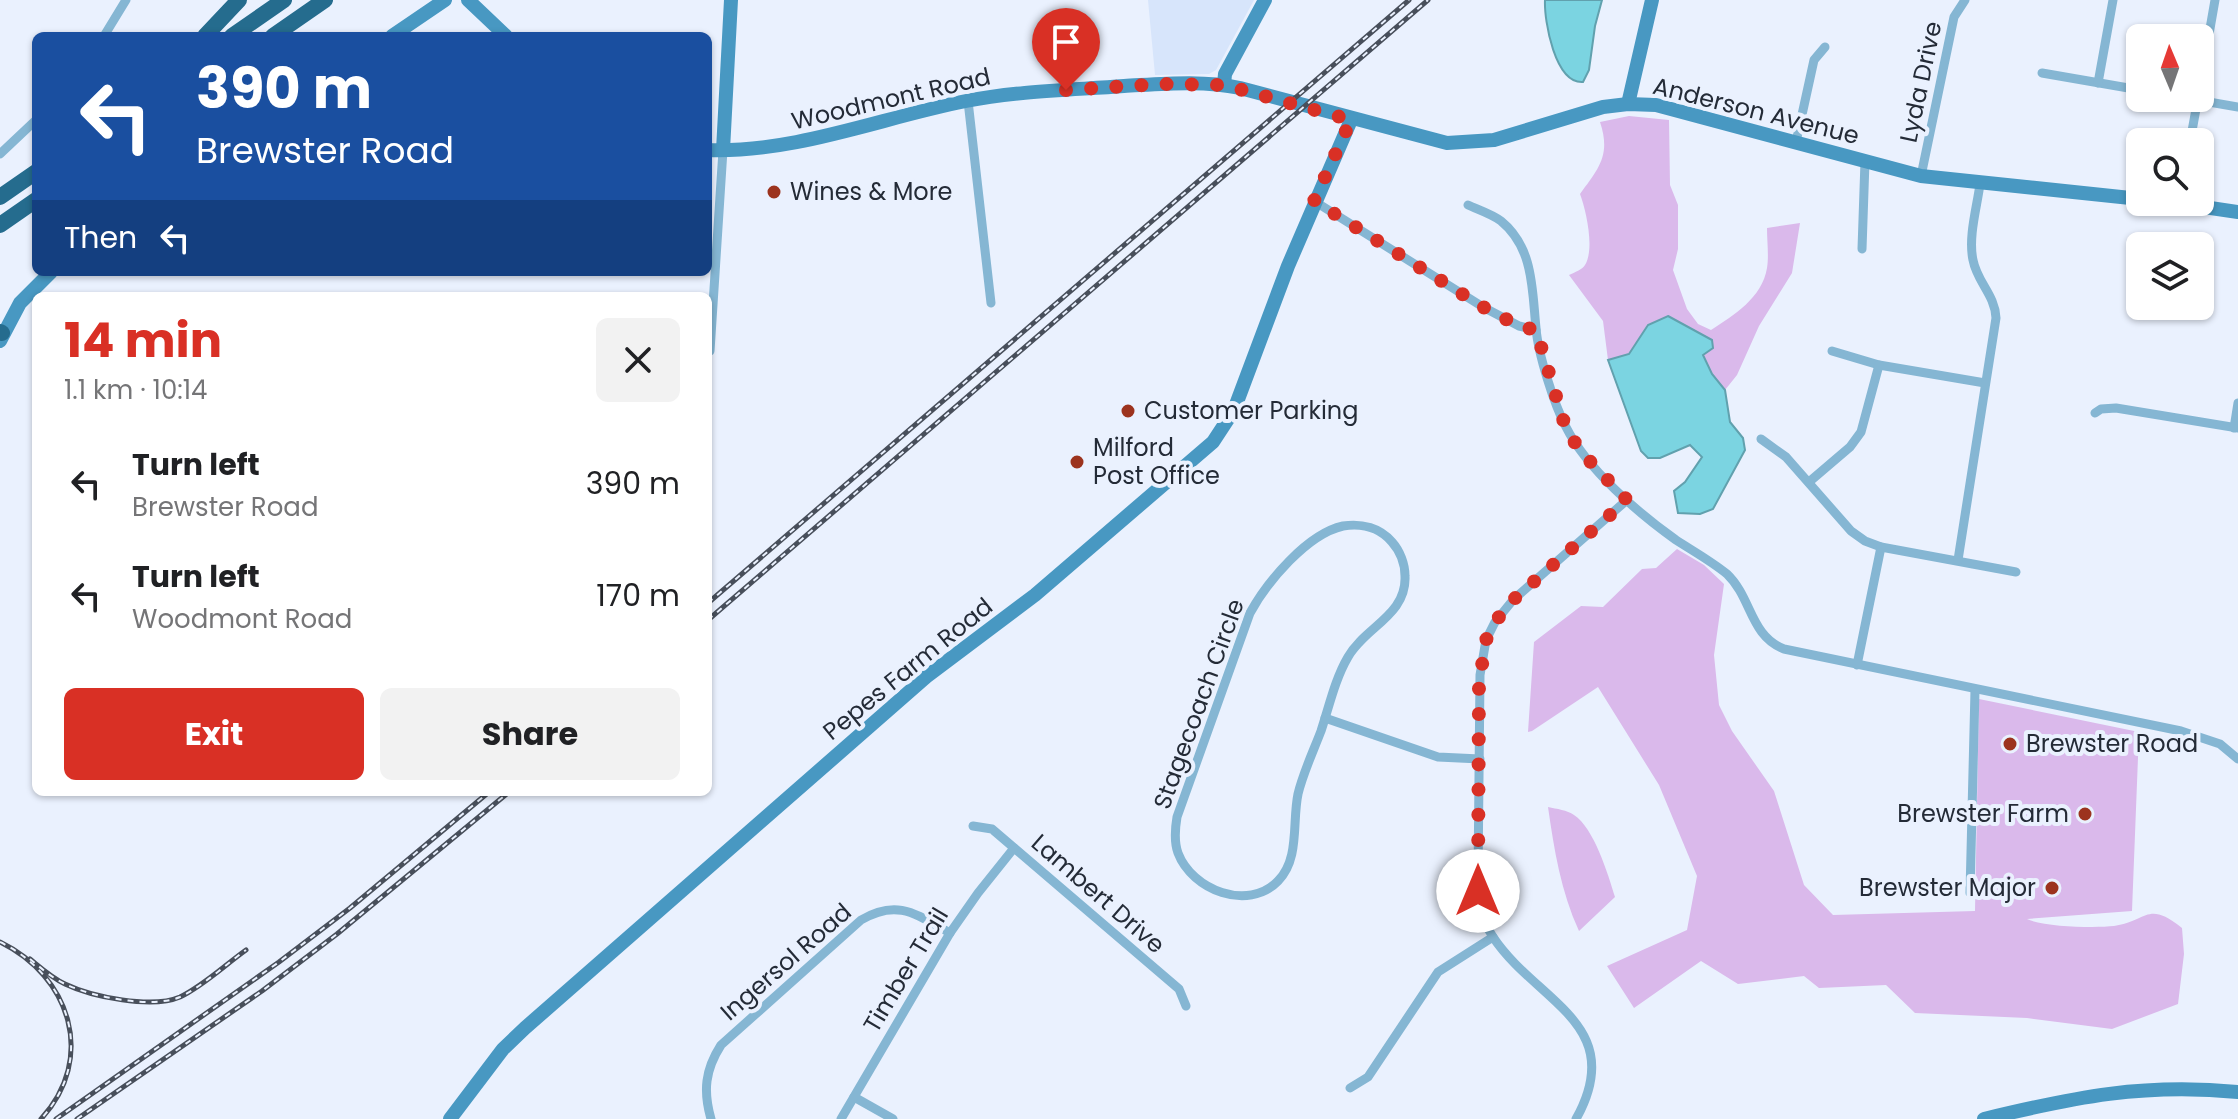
<!DOCTYPE html>
<html lang="en">
<head>
<meta charset="utf-8">
<style>
  :root { --surface:#fff; --page:#f2f2f2; --text:#202124; --muted:#757577; --accent:#d93025 }
  body { margin:0; font-family:Poppins,sans-serif; background:var(--page); color:var(--text); height:100vh; display:flex; flex-direction:column; font-size:30px; white-space:nowrap }
  * { box-sizing:border-box; margin:0 }
  p { font-size:26px; color:var(--muted) }
  .icon { flex:none; width:44px; height:44px; fill:none; stroke:currentColor; stroke-width:2; stroke-linecap:round; stroke-linejoin:round }
  .map { position:relative; flex:1; overflow:hidden }
  .drawer { position:absolute; left:32px; top:292px; width:680px; height:504px; display:flex; flex-direction:column; background:var(--surface); border-radius:12px; box-shadow:0 2px 6px #0004 }
  .drawer>* { flex:none }
  .guide { position:absolute; left:32px; top:32px; width:680px; height:244px; border-radius:12px; box-shadow:0 2px 6px #0004; background:#1a4fa0; color:#fff; overflow:hidden }
  .needle { width:52px; rotate:358deg }
  .controls { position:absolute; left:2126px; top:24px; display:grid; gap:16px }
  .controls a { display:grid; place-items:center; width:88px; height:88px; border-radius:12px; background:var(--surface); box-shadow:0 2px 6px #0004; font-size:40px }
  .pin { position:absolute; display:grid; place-items:center; width:68px; height:68px; color:#fff; margin:-82px -34px; border-radius:50% 50% 50% 0; rotate:-45deg; box-shadow:0 0 8px #0007 }
  .pin .icon { rotate:45deg }
  .me { position:absolute; width:88px; margin:-44px; rotate:0deg; stroke-linejoin:round; filter:drop-shadow(0 0 6px #0008) }
  .turn { display:flex; align-items:center; gap:28px; height:168px; padding:0 32px; font-size:36px }
  .turn .icon { width:104px; height:104px; stroke-width:2.5 }
  .turn b { display:block; font-size:56px; line-height:68px }
  .then { display:flex; align-items:center; height:76px; padding:0 32px; background:#0003; gap:16px; font-size:30px }
  .round { display:grid; place-items:center; flex:none; width:84px; height:84px; border-radius:12px; background:var(--page) }
  .summary { display:flex; align-items:center; justify-content:space-between; height:136px; padding:0 32px }
  h1 { font-size:48px; font-weight:700; line-height:60px; color:var(--accent) }
  .primary-button { display:flex; gap:16px; margin-top:auto; padding:16px 32px }
  .primary-button a { flex:1; height:92px; border-radius:12px; background:var(--accent); color:#fff; font-size:32px; font-weight:700; line-height:92px; text-align:center }
  .primary-button a+a { background:var(--page); color:var(--text) }
  ul { padding:0; list-style:none }
  li { display:flex; align-items:center; gap:24px; height:112px; padding:0 32px }
  li div { flex:1 }
  li b { display:block; font-size:30px }
  li em { font-style:normal }
  .map>svg:first-child { display:block }
  .built { fill:#d7e5fb }
  .green { fill:#dab9eb }
  .water { fill:#7bd4e1; stroke:#61a1ae; stroke-width:2 }
  .lines { fill:none; stroke-linecap:round; stroke-linejoin:round }
  .street { stroke:#85b6d3; stroke-width:9 }
  .secondary { stroke:#4898c2; stroke-width:14 }
  .highway { stroke:#256c8e; stroke-width:16 }
  .rail-casing { stroke:#484f5b; stroke-width:5 }
  .rail { stroke:#eaf1fe; stroke-width:2; stroke-dasharray:6; stroke-linecap:butt }
  .route { stroke:#d93025; stroke-width:14; stroke-dasharray:0 25.2 }
  .poi-dot { fill:#9c331e; stroke:#eaf1fe; stroke-width:3 }
  .labels { text-anchor:middle; stroke-width:8; stroke-linejoin:round; paint-order:stroke }
  .street-label { font-size:24px; fill:#242b37; stroke:#eaf1fe }
  .poi-label { font-size:24px; fill:#242b37; stroke:#eaf1fe; text-anchor:start }
</style>
</head>
<body>
<div class="map">
<svg width="2238" height="1119" viewBox="0 0 2238 1119">
  <rect width="100%" height="100%" fill="#eaf1fe"/>
  <!-- built -->
  <path class="built" d="M 1148,0 L 1254,0 L 1216,70 L 1209,74 L 1155,75 Z"/>
  <!-- green -->
  <g class="green">
    <path d="M 1629,116 L 1669,120 L 1670,185 L 1678,205 L 1678,249 L 1673,270 L 1687,309 L 1698,324 L 1711,330 C 1734,315 1762,298 1767,268 C 1769,256 1767,241 1767,228 L 1800,223 L 1792,273 L 1759,326 L 1737,375 L 1725,390 L 1712,374 L 1703,354 L 1712,340 L 1668,316 L 1647,325 L 1629,354 L 1608,360 L 1603,321 L 1569,275 C 1575,272 1582,270 1585,265 C 1595,249 1586,210 1580,194 C 1599,168 1611,155 1600,122 Z"/>
    <path d="M 1677,549 L 1704,565 L 1724,584 L 1714,655 L 1719,705 L 1732,731 L 1774,791 L 1804,885 L 1833,915 L 1975,911 L 1979,699 L 2139,732 L 2132,911 L 2027,919 C 2044,927 2095,928 2114,926 C 2148,921 2147,900 2182,928 L 2184,954 L 2178,1004 L 2112,1029 L 2027,1018 L 1915,1013 L 1886,985 L 1819,988 L 1804,976 L 1738,984 L 1701,961 L 1634,1008 L 1607,966 L 1687,930 L 1697,876 L 1659,785 L 1598,687 L 1532,731 L 1528,732 L 1534,642 L 1581,606 L 1603,607 L 1642,569 L 1656,568 Z"/>
    <path d="M 1548,807 C 1557,809 1567,810 1574,815 C 1594,828 1608,874 1615,897 L 1579,931 C 1561,892 1554,849 1548,807 Z"/>
  </g>
  <!-- water -->
  <g class="water">
    <path d="M 1545,0 L 1602,0 L 1595,26 L 1589,70 L 1583,82 C 1555,84 1544,21 1545,0 Z"/>
    <path d="M 1668,316 L 1712,340 L 1713,348 L 1703,355 L 1712,374 L 1725,390 L 1730,422 L 1743,438 L 1745,450 L 1713,509 L 1700,514 L 1678,513 L 1674,491 L 1685,482 L 1702,457 L 1690,445 L 1660,458 L 1648,458 L 1641,451 L 1608,360 L 1629,354 L 1648,325 Z"/>
  </g>
  <g class="lines">
    <!-- street -->
    <g class="street">
      <path d="M 104,36 L 126,0"/>
      <path d="M 2042,73 L 2140,90"/>
      <path d="M 2098,83 L 2113,0"/>
      <path d="M 2200,86 L 2215,0"/>
      <path d="M 2186,98 L 2238,107"/>
      <path d="M 968,101 L 991,303"/>
      <path d="M 1796,142 L 1814,60 L 1825,47"/>
      <path d="M 2190,142 L 2198,98"/>
      <path d="M 0,154 L 36,120"/>
      <path d="M 1921,176 L 1954,17 L 1965,0"/>
      <path d="M 1314,201 L 1483,307 L 1519,326 L 1536,330"/>
      <path d="M 1468,205 C 1479,210 1492,214 1501,221 C 1534,248 1532,290 1536,328 C 1538,354 1554,404 1566,427 C 1587,469 1638,513 1676,540 C 1693,551 1711,561 1727,574 C 1752,598 1750,636 1784,649 L 2181,731 L 2220,744 L 2238,759"/>
      <path d="M 1862,249 L 1865,161"/>
      <path d="M 710,351 L 723,150"/>
      <path d="M 1832,351 L 1879,365 L 1985,383"/>
      <path d="M 2095,413 L 2101,409 L 2116,408 L 2238,428"/>
      <path d="M 2234,428 L 2238,403"/>
      <path d="M 1761,439 L 1786,457 L 1851,531 L 1865,541 L 1881,547 L 2016,572"/>
      <path d="M 1809,482 L 1850,447 L 1861,432 L 1879,365"/>
      <path d="M 1343,526 C 1362,523 1380,528 1392,542 C 1400,551 1405,564 1405,576 C 1407,615 1365,627 1348,657 C 1335,679 1329,707 1321,731 C 1313,752 1303,773 1298,794 C 1292,822 1300,859 1278,881 C 1248,912 1192,890 1178,853 C 1174,842 1175,829 1177,817 L 1250,613 C 1267,582 1307,534 1343,526 Z"/>
      <path d="M 1958,560 L 1996,318 C 1995,295 1977,282 1973,260 C 1968,237 1977,207 1980,184"/>
      <path d="M 1857,665 L 1881,547"/>
      <path d="M 1325,718 L 1438,757 L 1480,759"/>
      <path d="M 973,826 L 992,829 L 1179,989 L 1186,1006"/>
      <path d="M 1970,893 L 1975,690"/>
      <path d="M 1350,1088 L 1368,1077 L 1438,972 L 1493,937"/>
      <path d="M 854,1097 L 893,1119"/>
      <path d="M 711,1119 C 703,1091 705,1070 721,1045 L 861,920 C 898,898 917,915 950,933"/>
      <path d="M 841,1119 L 950,933 L 978,893 L 1014,848"/>
      <path d="M 1576,1119 C 1629,1024 1536,1002 1493,937 C 1481,919 1478,898 1478,878 L 1480,675 L 1486,640 L 1495,622 L 1513,600 L 1627,500"/>
    </g>
    <!-- secondary -->
    <g class="secondary">
      <path d="M 468,0 L 506,36"/>
      <path d="M 392,36 L 445,0"/>
      <path d="M 1224,85 L 1225,74 L 1265,0"/>
      <path d="M 1628,104 L 1652,0"/>
      <path d="M 708,150 C 796,153 880,118 966,101 C 1018,91 1071,90 1124,86 C 1162,84 1202,80 1240,88 L 1447,143 L 1494,140 L 1603,107 L 1628,104 L 1656,105 L 1921,176 L 2140,199"/>
      <path d="M 723,150 L 731,0"/>
      <path d="M 2170,202 L 2238,212"/>
      <path d="M 0,341 L 20,303 L 51,272"/>
      <path d="M 450,1119 L 503,1049 L 525,1028 L 926,677 L 1035,595 L 1213,442 L 1234,410 L 1288,266 L 1351,120"/>
      <path d="M 1984,1119 C 2075,1097 2143,1083 2238,1092"/>
    </g>
    <!-- highway -->
    <g class="highway">
      <path d="M 205,36 L 239,0"/>
      <path d="M 232,36 L 284,0"/>
      <path d="M 273,36 L 325,0"/>
      <path d="M 0,197 L 36,172"/>
      <path d="M 0,225 L 36,200"/>
      <path d="M 0,332 L 2,333"/>
    </g>
    <defs>
      <g id="rail">
        <path d="M 708,603 L 1409,0"/>
        <path d="M 708,620 L 1428,0"/>
        <path d="M 0,942 C 70,976 97,1058 41,1119"/>
        <path d="M 30,959 C 41,968 52,978 65,984 C 92,997 152,1009 180,997 C 203,986 225,965 246,950"/>
        <path d="M 56,1119 L 279,962 L 350,908 L 489,792"/>
        <path d="M 77,1119 L 262,991 L 337,934 L 509,792"/>
      </g>
    </defs>
    <!-- rail casing -->
    <use href="#rail" class="rail-casing"/>
    <!-- rail -->
    <use href="#rail" class="rail"/>
  </g>
  <g class="lines">
    <!-- route -->
    <path class="route" d="M 1066,90 L 1160,84 L 1224,85 L 1351,120 L 1314,201 L 1483,307 L 1519,326 L 1536,330 L 1566,429 L 1581,452 L 1627,500 L 1513,600 L 1495,622 L 1486,640 L 1479,684 L 1478,891"/>
  </g>
  <!-- markers -->
  <g class="poi-dot">
    <circle cx="774" cy="192" r="8"/>
    <circle cx="1128" cy="411" r="8"/>
    <circle cx="1077" cy="462" r="8"/>
    <circle cx="2010" cy="744" r="8"/>
    <circle cx="2085" cy="814" r="8"/>
    <circle cx="2052" cy="888" r="8"/>
  </g>
  <g class="labels">
    <!-- street labels -->
    <g class="street-label">
      <text transform="translate(1921 82) rotate(-78)" y="8">Lyda Drive</text>
      <text transform="translate(891 99) rotate(-13)" y="8">Woodmont Road</text>
      <text transform="translate(1756 111) rotate(14)" y="8">Anderson Avenue</text>
      <text transform="translate(908 669) rotate(-39)" y="8">Pepes Farm Road</text>
      <text transform="translate(1199 704) rotate(-70)" y="8">Stagecoach Circle</text>
      <text transform="translate(1098 894) rotate(41)" y="8">Lambert Drive</text>
      <text transform="translate(786 962) rotate(-41)" y="8">Ingersol Road</text>
      <text transform="translate(906 970) rotate(-59)" y="8">Timber Trail</text>
    </g>
    <!-- poi labels -->
    <g class="poi-label">
      <text x="790" y="200">Wines &amp; More</text>
      <text x="1144" y="419">Customer Parking</text>
      <text x="1093" y="456">Milford<tspan x="1093" dy="28">Post Office</tspan></text>
      <text x="2026" y="752">Brewster Road</text>
      <text x="2069" y="822" text-anchor="end">Brewster Farm</text>
      <text x="2036" y="896" text-anchor="end">Brewster Major</text>
    </g>
  </g>
</svg>
<div class="controls">
<a><svg class="needle" viewBox="-14 -14 28 28"><path d="M0-13l5 13h-10z" fill="#e53935"/><path d="M0 13l5-13h-10z" fill="#757577"/></svg></a>
<a><svg class="icon" aria-label="search" viewBox="0 0 24 24"><circle cx="10" cy="10" r="6"/><path d="M15 15l6 6"/></svg></a>
<a><svg class="icon" aria-label="layers" viewBox="0 0 24 24"><path d="M12 4l9 5-9 5-9-5zM3 14l9 5 9-5"/></svg></a>
</div>
<div class="pin" style="left:1066px;top:90px;background:#d93025"><svg class="icon" aria-label="arrive" viewBox="0 0 24 24"><path d="M6 21V4h12l-3 4 3 4H6"/></svg></div>
<svg class="me" style="left:1478px;top:891px" viewBox="-20 -20 40 40"><circle r="19" fill="#fff"/><path d="M0-13L10 11 0 6-10 11z" fill="#d93025"/></svg>
<div class="guide">
<div class="turn"><svg class="icon" aria-label="left" viewBox="0 0 24 24"><path d="M17 20v-9H6M10 6l-5 5 5 5"/></svg><div><b>390 m</b>Brewster Road</div></div>
<div class="then">Then<svg class="icon" aria-label="left" viewBox="0 0 24 24"><path d="M17 20v-9H6M10 6l-5 5 5 5"/></svg></div>
</div>
<section class="drawer">
<div class="summary"><div><h1>14 min</h1><p>1.1 km · 10:14</p></div><a class="round"><svg class="icon" aria-label="close" viewBox="0 0 24 24"><path d="M6 6l12 12M18 6L6 18"/></svg></a></div>
<ul>
<li><svg class="icon" aria-label="left" viewBox="0 0 24 24"><path d="M17 20v-9H6M10 6l-5 5 5 5"/></svg><div><b>Turn left</b><p>Brewster Road</p></div><em>390 m</em></li>
<li><svg class="icon" aria-label="left" viewBox="0 0 24 24"><path d="M17 20v-9H6M10 6l-5 5 5 5"/></svg><div><b>Turn left</b><p>Woodmont Road</p></div><em>170 m</em></li>
</ul>
<div class="primary-button"><a>Exit</a><a>Share</a></div>
</section>
</div>
</body>
</html>
